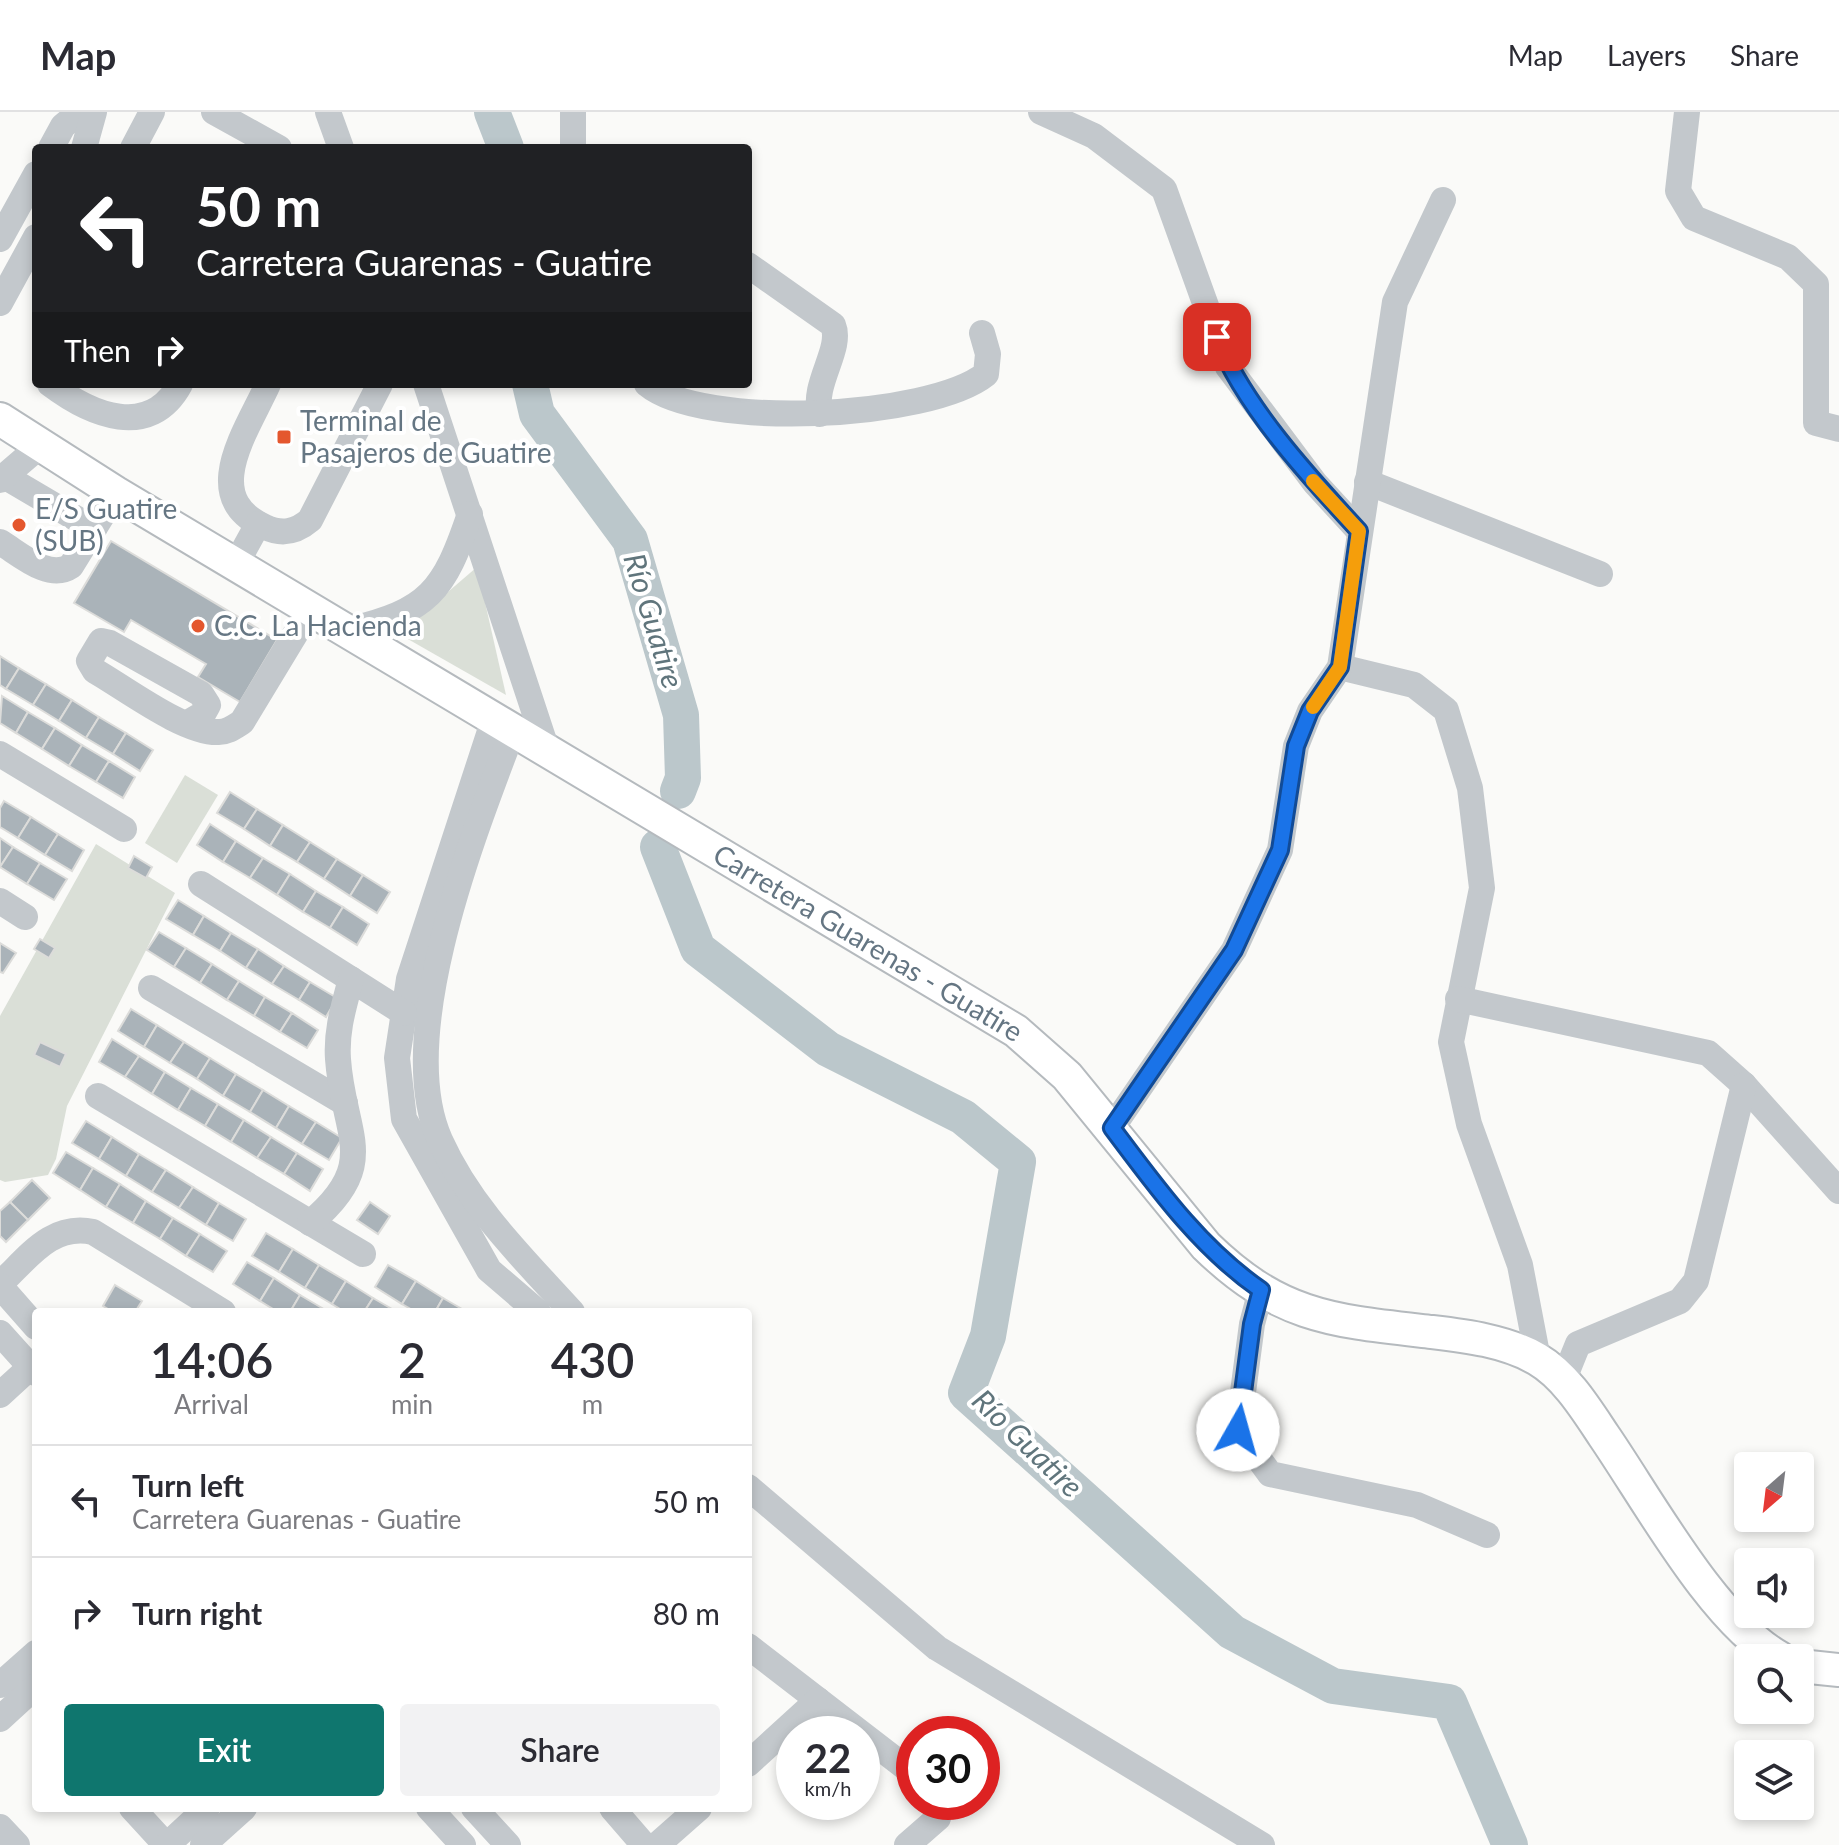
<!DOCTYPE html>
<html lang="en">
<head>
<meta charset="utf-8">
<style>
  :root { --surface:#fff; --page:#f2f2f3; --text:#2b2b33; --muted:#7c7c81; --line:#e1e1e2; --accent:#0f766e }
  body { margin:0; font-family:Lato,sans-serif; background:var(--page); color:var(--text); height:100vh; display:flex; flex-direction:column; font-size:30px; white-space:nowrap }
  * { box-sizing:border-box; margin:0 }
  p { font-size:26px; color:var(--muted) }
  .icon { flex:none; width:44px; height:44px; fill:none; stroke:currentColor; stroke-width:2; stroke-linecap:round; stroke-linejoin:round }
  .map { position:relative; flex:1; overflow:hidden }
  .details { position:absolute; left:32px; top:1196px; width:720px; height:504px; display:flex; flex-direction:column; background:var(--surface); border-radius:8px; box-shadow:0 4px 12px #0003 }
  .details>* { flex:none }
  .top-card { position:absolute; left:32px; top:32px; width:720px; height:244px; border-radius:8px; box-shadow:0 4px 12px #0003; background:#202124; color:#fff; overflow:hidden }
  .needle { width:52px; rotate:208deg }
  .fabs { position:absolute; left:1734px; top:1340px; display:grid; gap:16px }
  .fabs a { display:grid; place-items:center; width:80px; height:80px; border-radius:8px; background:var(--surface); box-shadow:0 4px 12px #0003; font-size:40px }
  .speed { position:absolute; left:776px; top:1604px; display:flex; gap:16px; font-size:40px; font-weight:700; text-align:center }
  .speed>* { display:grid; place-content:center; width:104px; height:104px; border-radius:50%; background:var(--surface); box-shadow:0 4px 12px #0003; line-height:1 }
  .speed small { font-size:20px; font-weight:400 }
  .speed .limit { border:12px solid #d22; background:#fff; color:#111 }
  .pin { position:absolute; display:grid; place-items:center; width:68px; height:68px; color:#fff; margin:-34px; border-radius:16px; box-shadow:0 4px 12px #0006 }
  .me { position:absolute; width:88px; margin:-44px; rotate:7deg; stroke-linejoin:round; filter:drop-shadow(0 0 6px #0008) }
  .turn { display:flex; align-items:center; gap:28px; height:168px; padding:0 32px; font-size:36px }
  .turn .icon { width:104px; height:104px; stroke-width:2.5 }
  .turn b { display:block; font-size:56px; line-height:68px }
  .then { display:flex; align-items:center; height:76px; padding:0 32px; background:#0003; gap:16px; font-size:30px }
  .eta { display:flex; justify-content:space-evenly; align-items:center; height:136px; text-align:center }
  .eta b { font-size:48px; font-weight:600; line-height:56px }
  .cta { display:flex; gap:16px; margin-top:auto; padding:16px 32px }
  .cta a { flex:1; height:92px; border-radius:8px; background:var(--accent); color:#fff; font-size:32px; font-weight:600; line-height:92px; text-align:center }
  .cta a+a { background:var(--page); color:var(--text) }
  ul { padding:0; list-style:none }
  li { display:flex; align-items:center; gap:24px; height:112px; padding:0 32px; border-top:2px solid var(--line) }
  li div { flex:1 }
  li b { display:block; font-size:30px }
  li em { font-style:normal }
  header { display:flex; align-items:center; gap:48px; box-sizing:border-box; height:112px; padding:0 40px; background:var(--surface); border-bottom:2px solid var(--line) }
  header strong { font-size:38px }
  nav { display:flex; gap:44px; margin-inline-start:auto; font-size:28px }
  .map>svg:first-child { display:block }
  .green { fill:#dadfd7 }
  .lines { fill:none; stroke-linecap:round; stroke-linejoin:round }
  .river { stroke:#bbc7cb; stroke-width:36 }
  .building { fill:#aab3b9; stroke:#dcdcda; stroke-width:2 }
  .major-casing { stroke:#b5babe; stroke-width:36 }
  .minor { stroke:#c3c8cc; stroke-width:26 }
  .major { stroke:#fff; stroke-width:32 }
  .route-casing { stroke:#114b97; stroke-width:20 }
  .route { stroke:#1a73e8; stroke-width:14 }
  .slow { stroke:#f59e0b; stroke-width:14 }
  .poi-dot { fill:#e4572e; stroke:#fff; stroke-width:3 }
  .labels { text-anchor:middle; stroke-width:8; stroke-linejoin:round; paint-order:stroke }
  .poi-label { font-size:28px; fill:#657683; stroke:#fff; text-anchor:start }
  .street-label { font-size:28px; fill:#657683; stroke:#fff }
  .water-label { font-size:30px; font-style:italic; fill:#60757c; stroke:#fff }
</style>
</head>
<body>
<header>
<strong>Map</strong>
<nav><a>Map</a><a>Layers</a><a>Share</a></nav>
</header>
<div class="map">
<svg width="1839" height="1733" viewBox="0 0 1839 1733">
  <rect width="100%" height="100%" fill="#fafaf8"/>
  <!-- green -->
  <g class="green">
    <path d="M 477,455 L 506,583 L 399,522 Z"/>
    <path d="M 185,663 L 218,683 L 177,751 L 145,731 Z"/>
    <path d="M 96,732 L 175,781 L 67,994 L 56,1047 L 48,1063 L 5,1070 L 0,1068 L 0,904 Z"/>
  </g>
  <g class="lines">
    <!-- river -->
    <g class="river">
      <path d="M 492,0 L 506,36"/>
      <path d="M 530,272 L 537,302 L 630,428 L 681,603 L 683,666 L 678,679"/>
      <path d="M 658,735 L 698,837 L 828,937 L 963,1005 L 1018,1050 L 988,1224 L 966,1281 L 1232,1520 L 1333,1574 L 1449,1590 L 1510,1733"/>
    </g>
  </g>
  <!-- building -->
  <g class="building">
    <path d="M 111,429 L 277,528 L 240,590 L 198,565 L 206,552 L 131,508 L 124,520 L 74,491 Z"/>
    <path d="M 0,544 L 19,556 L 6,577 L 0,573 Z"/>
    <path d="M 19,556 L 46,572 L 33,593 L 6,577 Z"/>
    <path d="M 46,572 L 72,588 L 59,609 L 33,593 Z"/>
    <path d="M 2,584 L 28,600 L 16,621 L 0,611 Z"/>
    <path d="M 72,588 L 99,605 L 86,626 L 59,609 Z"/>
    <path d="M 28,600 L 55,616 L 42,637 L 16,621 Z"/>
    <path d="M 99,605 L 126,621 L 113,642 L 86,626 Z"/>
    <path d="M 55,616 L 82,633 L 69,654 L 42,637 Z"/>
    <path d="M 126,621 L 153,638 L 140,659 L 113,642 Z"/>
    <path d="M 82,633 L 109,649 L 96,670 L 69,654 Z"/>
    <path d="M 109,649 L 135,665 L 123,686 L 96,670 Z"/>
    <path d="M 230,680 L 257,697 L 244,717 L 217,701 Z"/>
    <path d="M 4,689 L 31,705 L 18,726 L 0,715 L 0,696 Z"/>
    <path d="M 257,697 L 283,713 L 270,734 L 244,717 Z"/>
    <path d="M 31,705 L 58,722 L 45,743 L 18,726 Z"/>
    <path d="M 210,712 L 236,729 L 223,750 L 197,733 Z"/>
    <path d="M 283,713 L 310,730 L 297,750 L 270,734 Z"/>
    <path d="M 58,722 L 84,738 L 72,759 L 45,743 Z"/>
    <path d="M 0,726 L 13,735 L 0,755 Z"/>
    <path d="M 236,729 L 263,746 L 250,766 L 223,750 Z"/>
    <path d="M 310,730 L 337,747 L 324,767 L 297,750 Z"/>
    <path d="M 13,735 L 40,751 L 27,772 L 0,755 Z"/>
    <path d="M 134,744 L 152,755 L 146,766 L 128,756 Z"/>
    <path d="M 263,746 L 290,762 L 277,783 L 250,766 Z"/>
    <path d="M 337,747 L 363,763 L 350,784 L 324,767 Z"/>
    <path d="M 40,751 L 67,767 L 54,788 L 27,772 Z"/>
    <path d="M 290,762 L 316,779 L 303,800 L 277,783 Z"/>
    <path d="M 363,763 L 390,780 L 377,801 L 350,784 Z"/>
    <path d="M 316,779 L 343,795 L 330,816 L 303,800 Z"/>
    <path d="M 178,788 L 204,804 L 193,823 L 166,807 Z"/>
    <path d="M 343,795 L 369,812 L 357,833 L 330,816 Z"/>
    <path d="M 204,804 L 231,821 L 220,839 L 193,823 Z"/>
    <path d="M 159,820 L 186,836 L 174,855 L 147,838 Z"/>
    <path d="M 231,821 L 258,837 L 246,856 L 220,839 Z"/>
    <path d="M 40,827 L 55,836 L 49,846 L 34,837 Z"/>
    <path d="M 0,831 L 16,841 L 3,861 L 0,860 Z"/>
    <path d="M 186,836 L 212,852 L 200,871 L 174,855 Z"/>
    <path d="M 258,837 L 284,854 L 272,872 L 246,856 Z"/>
    <path d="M 212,852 L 239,869 L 227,888 L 200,871 Z"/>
    <path d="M 284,854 L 310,870 L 299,888 L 272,872 Z"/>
    <path d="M 239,869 L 265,885 L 254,904 L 227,888 Z"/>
    <path d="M 310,870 L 337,886 L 326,905 L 299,888 Z"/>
    <path d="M 265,885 L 292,901 L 280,920 L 254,904 Z"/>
    <path d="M 131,897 L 157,913 L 144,935 L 118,919 Z"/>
    <path d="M 292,901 L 318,918 L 307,936 L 280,920 Z"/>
    <path d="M 157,913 L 184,930 L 170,951 L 144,935 Z"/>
    <path d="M 112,927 L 139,944 L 125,965 L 99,950 Z"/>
    <path d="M 40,930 L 66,942 L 60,955 L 34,943 Z"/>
    <path d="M 184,930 L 210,946 L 197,967 L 170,951 Z"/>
    <path d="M 139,944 L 165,960 L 152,982 L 125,965 Z"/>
    <path d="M 210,946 L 236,962 L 223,984 L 197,967 Z"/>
    <path d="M 165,960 L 191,976 L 178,998 L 152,982 Z"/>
    <path d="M 236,962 L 263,978 L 250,1000 L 223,984 Z"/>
    <path d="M 191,976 L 218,992 L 205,1014 L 178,998 Z"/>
    <path d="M 263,978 L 289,994 L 276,1016 L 250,1000 Z"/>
    <path d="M 218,992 L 244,1008 L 231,1030 L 205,1014 Z"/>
    <path d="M 289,994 L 316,1010 L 302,1032 L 276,1016 Z"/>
    <path d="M 244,1008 L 271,1025 L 257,1046 L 231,1030 Z"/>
    <path d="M 86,1009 L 112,1025 L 99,1047 L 72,1031 Z"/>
    <path d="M 316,1010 L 342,1026 L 329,1048 L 302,1032 Z"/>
    <path d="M 112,1025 L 139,1042 L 126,1064 L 99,1047 Z"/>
    <path d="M 271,1025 L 297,1041 L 284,1062 L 257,1046 Z"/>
    <path d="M 66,1040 L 93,1056 L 80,1078 L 53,1061 Z"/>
    <path d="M 297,1041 L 323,1057 L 310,1079 L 284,1062 Z"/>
    <path d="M 139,1042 L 166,1058 L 152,1080 L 126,1064 Z"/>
    <path d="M 93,1056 L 120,1072 L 106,1095 L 80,1078 Z"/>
    <path d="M 166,1058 L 193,1075 L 179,1096 L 152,1080 Z"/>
    <path d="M 32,1068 L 50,1086 L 28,1108 L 10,1090 Z"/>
    <path d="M 120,1072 L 146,1089 L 133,1111 L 106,1095 Z"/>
    <path d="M 193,1075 L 219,1091 L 206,1113 L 179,1096 Z"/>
    <path d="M 146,1089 L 173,1106 L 160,1127 L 133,1111 Z"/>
    <path d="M 10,1090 L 28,1108 L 6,1130 L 0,1124 L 0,1099 Z"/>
    <path d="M 370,1090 L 390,1104 L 378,1122 L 357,1108 Z"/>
    <path d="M 219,1091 L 246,1107 L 233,1129 L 206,1113 Z"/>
    <path d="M 173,1106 L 200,1122 L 186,1144 L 160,1127 Z"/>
    <path d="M 266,1121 L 293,1137 L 279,1160 L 252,1144 Z"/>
    <path d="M 200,1122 L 227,1139 L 213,1160 L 186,1144 Z"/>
    <path d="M 293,1137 L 319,1153 L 305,1176 L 279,1160 Z"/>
    <path d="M 247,1150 L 274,1166 L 260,1189 L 233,1172 Z"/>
    <path d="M 319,1153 L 346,1169 L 332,1192 L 305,1176 Z"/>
    <path d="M 388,1153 L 416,1169 L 402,1192 L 375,1175 Z"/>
    <path d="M 274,1166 L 300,1183 L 290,1200 L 278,1200 L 260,1189 Z"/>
    <path d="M 346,1169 L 373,1186 L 364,1200 L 345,1200 L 332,1192 Z"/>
    <path d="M 416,1169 L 443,1186 L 435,1200 L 416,1200 L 402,1192 Z"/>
    <path d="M 115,1173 L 142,1189 L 135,1200 L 113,1200 L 103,1194 Z"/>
    <path d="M 300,1183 L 327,1199 L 327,1200 L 290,1200 Z"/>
    <path d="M 373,1186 L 397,1200 L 364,1200 Z"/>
    <path d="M 443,1186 L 467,1200 L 435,1200 Z"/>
  </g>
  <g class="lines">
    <defs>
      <g id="major">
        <path d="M 0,307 L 116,381 L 1016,919 L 1067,964 L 1206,1134 C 1280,1206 1334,1209 1432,1220 C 1466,1224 1506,1229 1537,1247 C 1566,1264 1586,1297 1604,1324 C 1648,1388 1714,1510 1780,1546"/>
        <path d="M 1800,1554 L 1839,1558"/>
      </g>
    </defs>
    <!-- major casing -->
    <use href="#major" class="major-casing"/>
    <!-- minor -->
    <g class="minor">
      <path d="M 214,0 L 279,36"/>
      <path d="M 328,0 L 341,36"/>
      <path d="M 573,0 L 573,36"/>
      <path d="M 1041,0 L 1094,24 L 1164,77 L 1228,255 L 1315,371 L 1359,419"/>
      <path d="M 1687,0 L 1678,79 L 1694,106 L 1788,145 L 1816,172 L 1816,311 L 1839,317"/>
      <path d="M 51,36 L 63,14 L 80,0"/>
      <path d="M 84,36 L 94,0"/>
      <path d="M 133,36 L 152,0"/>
      <path d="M 0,127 L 36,62"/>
      <path d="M 748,153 L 833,213 C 843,237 812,271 820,302"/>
      <path d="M 0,191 L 36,125"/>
      <path d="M 50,272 C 91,303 150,328 180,272"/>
      <path d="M 268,272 C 247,319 198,385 265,415 C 282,423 296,420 310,408 L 380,272"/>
      <path d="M 426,272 L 547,638"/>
      <path d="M 647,272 C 702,318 930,307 986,262 L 988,242 L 982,221"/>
      <path d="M 4,364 L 94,417"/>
      <path d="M 0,368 L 41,333"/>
      <path d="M 1367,370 L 1600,462"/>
      <path d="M 0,430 C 20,442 49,469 71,454 L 116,381"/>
      <path d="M 236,452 L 258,412"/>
      <path d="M 348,518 C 429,499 444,479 470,402"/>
      <path d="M 1340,555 L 1414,573 L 1446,598 L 1470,676 L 1482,776 L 1451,930 L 1469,1012 L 1520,1153 L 1538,1247"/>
      <path d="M 494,607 L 409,867 L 397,946 L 404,1007 L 489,1158 L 538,1200"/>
      <path d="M 186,612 L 203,602 L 208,593 L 201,582 L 110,531 L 101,529 L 89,549 L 95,559 C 125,576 185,622 219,620 C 228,620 234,615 242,610 L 311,496"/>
      <path d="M 513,618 C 474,721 393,923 440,1028 C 470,1095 523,1146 572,1200"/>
      <path d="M 0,642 L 124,717"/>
      <path d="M 201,772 L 404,901"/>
      <path d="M 0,789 L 25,805"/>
      <path d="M 151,876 L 345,991"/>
      <path d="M 1458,887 L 1708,941 L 1744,973 L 1839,1079"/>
      <path d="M 98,984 L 363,1142"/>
      <path d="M 1112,1016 L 1234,838 L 1280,738 L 1296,634 L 1310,599 L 1340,555 L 1395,190 L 1443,88"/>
      <path d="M 310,1111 C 382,1051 343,1023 338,947 C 336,918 344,894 351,867"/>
      <path d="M 0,1172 C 28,1146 51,1111 93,1120 L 223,1200"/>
      <path d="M 0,1174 L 36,1215"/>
      <path d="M 1261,1178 L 1252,1212 L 1238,1318 L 1270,1362 L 1417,1393 L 1487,1423"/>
      <path d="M 0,1221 L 36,1261"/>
      <path d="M 1563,1269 L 1578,1232 L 1680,1189 L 1696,1169 L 1744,973"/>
      <path d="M 0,1283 L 36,1250"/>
      <path d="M 748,1375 L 937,1536 L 1262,1733"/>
      <path d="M 748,1534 L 914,1662"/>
      <path d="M 0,1573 L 36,1541"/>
      <path d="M 0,1607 L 36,1574"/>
      <path d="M 748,1652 L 818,1588"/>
      <path d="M 132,1696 L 166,1733"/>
      <path d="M 429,1696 L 463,1733"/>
      <path d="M 474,1696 L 508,1733"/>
      <path d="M 612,1696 L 644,1733"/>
      <path d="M 0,1715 L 17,1733"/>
      <path d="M 167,1733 L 207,1696"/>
      <path d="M 203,1733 L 244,1696"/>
      <path d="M 657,1733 L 699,1696"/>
      <path d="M 907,1733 L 938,1706 L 939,1690"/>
    </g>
    <!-- major -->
    <use href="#major" class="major"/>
  </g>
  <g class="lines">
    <defs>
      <path id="route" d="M 1217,225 C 1241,291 1311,367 1359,419 L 1340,555 L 1310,599 L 1296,634 L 1280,738 L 1234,838 L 1112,1016 C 1157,1076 1200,1136 1261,1178 L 1252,1212 L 1238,1318"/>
    </defs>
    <!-- route casing -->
    <use href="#route" class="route-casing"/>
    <!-- route -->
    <use href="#route" class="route"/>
    <!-- slow -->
    <path class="slow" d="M 1313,369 L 1359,419 L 1340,555 L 1313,595"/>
  </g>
  <!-- markers -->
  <g class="poi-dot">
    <rect x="276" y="317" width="16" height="16" rx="4"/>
    <circle cx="19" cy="413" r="8"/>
    <circle cx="198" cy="514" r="8"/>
  </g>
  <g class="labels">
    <!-- poi labels -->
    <g class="poi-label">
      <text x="300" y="319">Terminal de<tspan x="300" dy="32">Pasajeros de Guatire</tspan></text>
      <text x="35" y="407">E/S Guatire<tspan x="35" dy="32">(SUB)</tspan></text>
      <text x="214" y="524">C.C. La Hacienda</text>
    </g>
    <!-- street labels -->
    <g class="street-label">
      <text transform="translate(868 831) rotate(31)" y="10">Carretera Guarenas - Guatire</text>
    </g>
    <!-- water labels -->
    <g class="water-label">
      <text transform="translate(653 509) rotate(73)" y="10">Río Guatire</text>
      <text transform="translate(1027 1332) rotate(44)" y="10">Río Guatire</text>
    </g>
  </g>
</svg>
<div class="fabs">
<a><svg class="needle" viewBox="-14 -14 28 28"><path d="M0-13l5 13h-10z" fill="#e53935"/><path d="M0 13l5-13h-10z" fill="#7c7c81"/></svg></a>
<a><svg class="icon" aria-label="sound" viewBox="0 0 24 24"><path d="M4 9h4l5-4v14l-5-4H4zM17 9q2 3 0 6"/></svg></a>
<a><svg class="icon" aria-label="search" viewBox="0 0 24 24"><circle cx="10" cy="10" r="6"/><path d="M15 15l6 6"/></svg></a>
<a><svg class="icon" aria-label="layers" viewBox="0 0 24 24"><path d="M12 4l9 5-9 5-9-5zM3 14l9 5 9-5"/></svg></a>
</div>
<div class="speed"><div>22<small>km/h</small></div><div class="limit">30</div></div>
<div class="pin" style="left:1217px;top:225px;background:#d93025"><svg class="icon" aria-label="arrive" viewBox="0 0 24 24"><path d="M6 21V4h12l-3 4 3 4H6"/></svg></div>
<svg class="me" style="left:1238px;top:1318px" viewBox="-20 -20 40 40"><circle r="19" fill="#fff"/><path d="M0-13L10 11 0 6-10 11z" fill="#1a73e8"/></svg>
<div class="top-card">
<div class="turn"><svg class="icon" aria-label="left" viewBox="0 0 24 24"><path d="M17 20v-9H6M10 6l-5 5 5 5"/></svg><div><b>50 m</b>Carretera Guarenas - Guatire</div></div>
<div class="then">Then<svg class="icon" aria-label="right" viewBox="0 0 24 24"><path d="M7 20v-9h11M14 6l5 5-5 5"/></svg></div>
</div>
<section class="details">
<div class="eta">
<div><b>14:06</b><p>Arrival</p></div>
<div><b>2</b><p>min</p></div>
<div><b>430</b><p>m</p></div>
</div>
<ul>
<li><svg class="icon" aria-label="left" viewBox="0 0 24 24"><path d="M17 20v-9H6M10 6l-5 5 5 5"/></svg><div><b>Turn left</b><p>Carretera Guarenas - Guatire</p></div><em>50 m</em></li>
<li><svg class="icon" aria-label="right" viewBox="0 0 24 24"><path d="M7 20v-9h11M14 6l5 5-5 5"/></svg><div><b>Turn right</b></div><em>80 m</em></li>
</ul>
<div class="cta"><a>Exit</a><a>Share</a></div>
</section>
</div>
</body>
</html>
